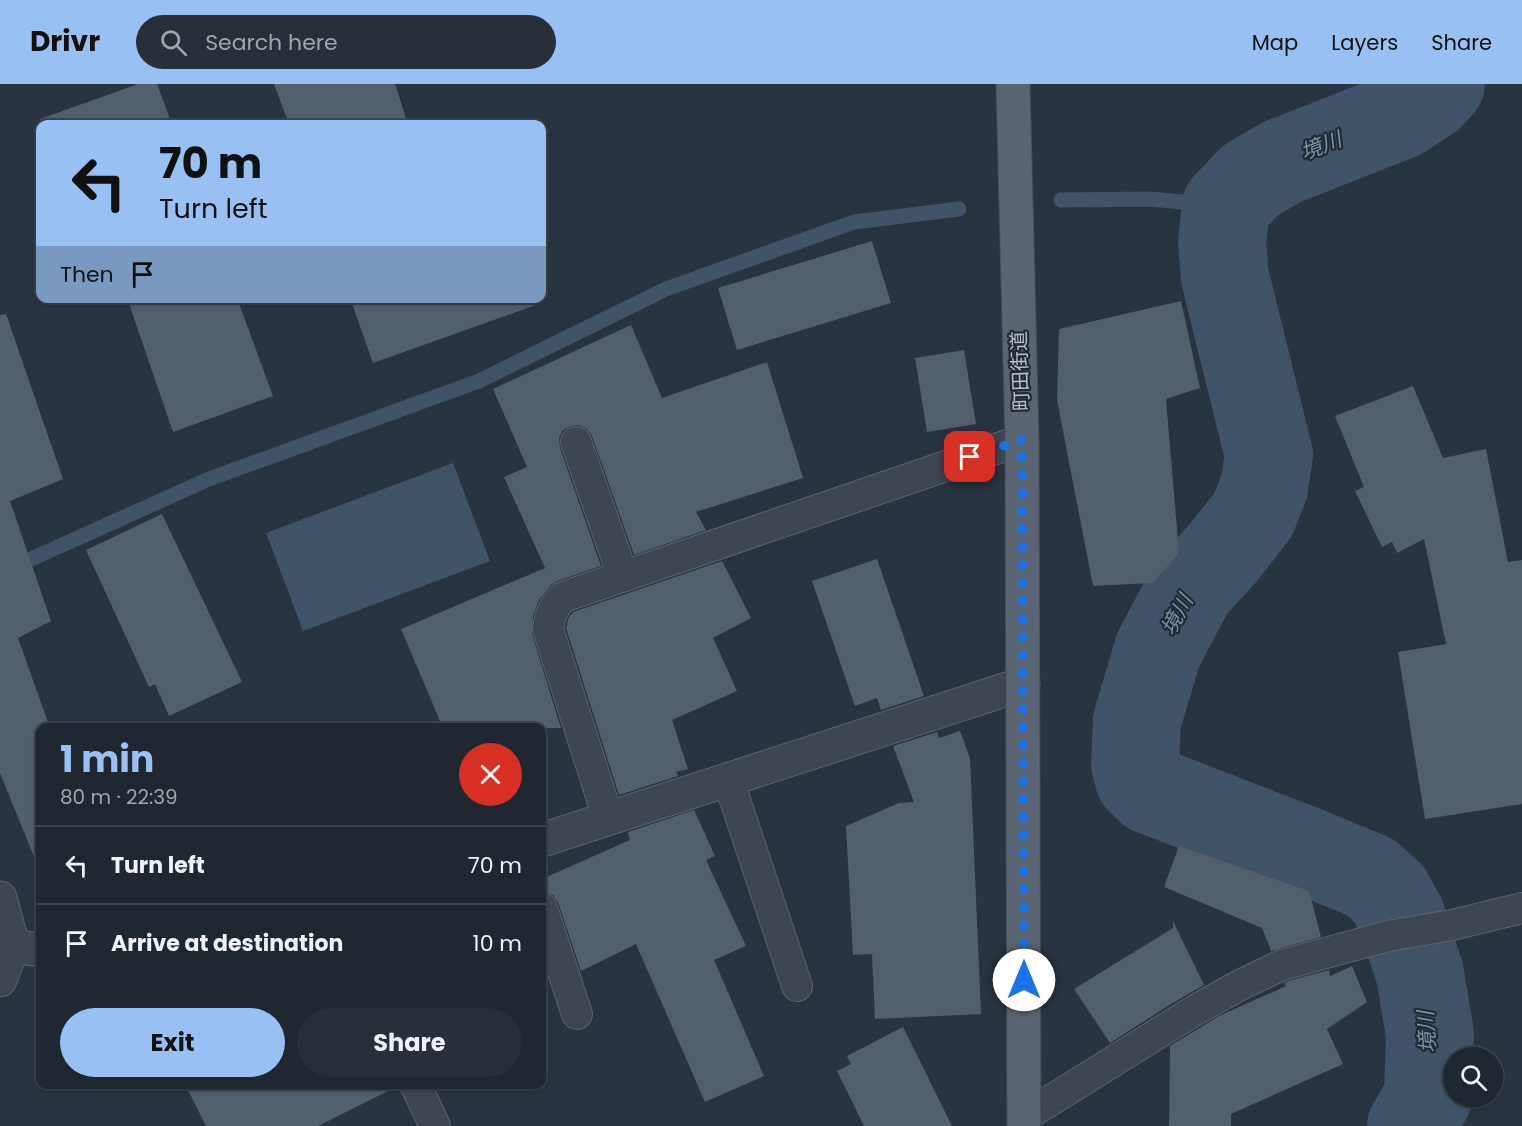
<!DOCTYPE html>
<html lang="en">
<head>
<meta charset="utf-8">
<style>
  :root { --surface:#1f2731; --page:#272f39; --text:#f1f3f6; --muted:#a1a5ab; --line:#3c444d; --accent:#98c0f2 }
  body { margin:0; font-family:Poppins,"Noto Sans JP",sans-serif; background:var(--page); color:var(--text); height:100vh; display:flex; flex-direction:column; font-size:22px; white-space:nowrap }
  * { box-sizing:border-box; margin:0 }
  p { font-size:20px; color:var(--muted) }
  .icon { flex:none; width:33px; height:33px; fill:none; stroke:currentColor; stroke-width:2; stroke-linecap:round; stroke-linejoin:round }
  .map { position:relative; flex:1; overflow:hidden }
  .sheet { position:absolute; left:36px; top:639px; width:510px; height:366px; display:flex; flex-direction:column; background:var(--surface); border-radius:12px; box-shadow:0 2px 4px #0004,0 0 0 2px var(--line) }
  .sheet>* { flex:none }
  .guide { position:absolute; left:36px; top:36px; width:510px; height:183px; border-radius:12px; box-shadow:0 2px 4px #0004,0 0 0 2px var(--line); background:#98c0f2; color:#111; overflow:hidden }
  .fabs { position:absolute; left:1443px; top:963px; display:grid; gap:12px }
  .fabs a { display:grid; place-items:center; width:60px; height:60px; border-radius:50%; background:var(--surface); box-shadow:0 2px 4px #0004,0 0 0 2px var(--line); font-size:30px }
  .pin { position:absolute; display:grid; place-items:center; width:51px; height:51px; color:#fff; margin:-26px; border-radius:12px; box-shadow:0 3px 9px #0006 }
  .me { position:absolute; width:66px; margin:-33px; rotate:0deg; stroke-linejoin:round; filter:drop-shadow(0 0 4px #0008) }
  .turn { display:flex; align-items:center; gap:21px; height:126px; padding:0 24px; font-size:27px }
  .turn .icon { width:78px; height:78px; stroke-width:2.5 }
  .turn b { display:block; font-size:42px; line-height:51px }
  .then { display:flex; align-items:center; height:57px; padding:0 24px; background:#0003; gap:12px; font-size:22px }
  .round { display:grid; place-items:center; flex:none; width:63px; height:63px; border-radius:32px; background:var(--page) }
  .headline { display:flex; align-items:center; justify-content:space-between; height:102px; padding:0 24px }
  h1 { font-size:36px; font-weight:700; line-height:45px; color:var(--accent) }
  .primary-button { display:flex; gap:12px; margin-top:auto; padding:12px 24px }
  .primary-button a { flex:1; height:69px; border-radius:36px; background:var(--accent); color:#111; font-size:24px; font-weight:700; line-height:69px; text-align:center }
  .primary-button a+a { background:var(--page); color:var(--text) }
  ul { padding:0; list-style:none }
  li { display:flex; align-items:center; gap:18px; height:78px; padding:0 24px; border-top:2px solid var(--line) }
  li div { flex:1 }
  li b { display:block; font-size:22px }
  li em { font-style:normal }
  header { display:flex; align-items:center; gap:36px; box-sizing:border-box; height:84px; padding:0 30px; background:var(--accent); color:#111 }
  header strong { font-size:28px }
  nav { display:flex; gap:33px; margin-inline-start:auto; font-size:21px }
  .search { width:420px; height:54px; background:var(--page); display:flex; align-items:center; gap:15px; box-sizing:border-box; padding:0 21px; border-radius:33px; color:var(--muted); font-size:22px }
  .map>svg:first-child { display:block }
  .water { fill:#405369 }
  .lines { fill:none; stroke-linecap:round; stroke-linejoin:round }
  .stream { stroke:#405369; stroke-width:15 }
  .river { stroke:#405369; stroke-width:88 }
  .building { fill:#525f6c }
  .service-casing { stroke:#5b646e; stroke-width:32 }
  .minor-casing { stroke:#5b646e; stroke-width:35 }
  .tertiary-casing { stroke:#5b646e; stroke-width:35 }
  .primary-casing { stroke:#464f5a; stroke-width:35 }
  .service { stroke:#3d4651; stroke-width:30 }
  .minor { stroke:#3d4651; stroke-width:33 }
  .tertiary { stroke:#3d4651; stroke-width:33 }
  .primary { stroke:#5b6571; stroke-width:33 }
  .route { stroke:#1a73e8; stroke-width:10; stroke-dasharray:0 18 }
  .labels { text-anchor:middle; stroke-width:4.5; stroke-linejoin:round; paint-order:stroke }
  .street-label { font-size:20px; fill:#bac1cb; stroke:#212b36 }
  .water-label { font-size:21px; font-style:italic; fill:#7c93ab; stroke:#212b36 }
</style>
</head>
<body>
<header>
<strong>Drivr</strong>
<div class="search"><svg class="icon" aria-label="search" viewBox="0 0 24 24"><circle cx="10" cy="10" r="6"/><path d="M15 15l6 6"/></svg>Search here</div>
<nav><a>Map</a><a>Layers</a><a>Share</a></nav>
</header>
<div class="map">
<svg width="1522" height="1042" viewBox="0 0 1522 1042">
  <rect width="100%" height="100%" fill="#293441"/>
  <!-- water -->
  <path class="water" d="M 453,379 L 490,477 L 303,547 L 266,449 Z"/>
  <g class="lines">
    <!-- stream -->
    <g class="stream">
      <path d="M 1061,116 L 1150,115 L 1226,122"/>
      <path d="M 0,489 L 209,395 L 479,297 L 666,205 L 854,138 L 959,125"/>
    </g>
    <!-- river -->
    <path class="river" d="M 1411,1042 L 1428,1013 L 1430,950 L 1420,890 L 1401,832 L 1389,810 L 1370,793 L 1307,767 L 1150,706 L 1139,695 L 1135,680 L 1137,637 L 1158,566 L 1191,504 L 1223,469 L 1253,431 L 1264,403 L 1269,371 L 1225,193 L 1222,158 L 1226,122 L 1251,96 L 1282,78 L 1401,31 L 1430,12 L 1441,0"/>
  </g>
  <!-- building -->
  <g class="building">
    <path d="M 138,0 L 157,0 L 172,40 L 41,40 L 40,35 Z"/>
    <path d="M 274,0 L 395,0 L 408,40 L 289,40 Z"/>
    <path d="M 872,157 L 891,219 L 737,266 L 718,204 Z"/>
    <path d="M 127,214 L 237,214 L 273,312 L 173,348 Z"/>
    <path d="M 350,214 L 538,214 L 539,220 L 373,279 Z"/>
    <path d="M 1181,217 L 1200,304 L 1166,315 L 1179,469 L 1153,499 L 1093,502 L 1057,316 L 1059,245 Z"/>
    <path d="M 6,230 L 63,395 L 10,417 L 51,537 L 18,554 L 50,644 L 40,644 L 40,785 L 39,785 L 0,689 L 0,231 Z"/>
    <path d="M 631,241 L 662,314 L 767,278 L 803,394 L 696,428 L 706,446 L 634,471 L 592,352 L 587,345 L 579,341 L 571,342 L 563,346 L 559,354 L 560,364 L 601,482 L 557,497 L 551,501 L 539,516 L 533,532 L 532,550 L 561,644 L 443,644 L 401,545 L 545,484 L 504,393 L 527,383 L 493,305 Z"/>
    <path d="M 964,266 L 976,340 L 927,348 L 915,274 Z"/>
    <path d="M 1413,302 L 1443,374 L 1486,365 L 1508,478 L 1522,476 L 1522,720 L 1425,735 L 1398,568 L 1446,560 L 1424,455 L 1397,469 L 1392,458 L 1382,463 L 1355,407 L 1364,403 L 1335,332 Z"/>
    <path d="M 162,430 L 242,598 L 169,632 L 155,600 L 149,603 L 86,466 Z"/>
    <path d="M 877,475 L 924,612 L 881,626 L 877,614 L 855,622 L 812,497 Z"/>
    <path d="M 722,477 L 751,534 L 713,554 L 737,607 L 672,636 L 688,685 L 676,688 L 678,692 L 619,711 L 566,544 L 568,535 L 573,528 Z"/>
    <path d="M 960,647 L 970,674 L 981,930 L 875,935 L 872,870 L 853,871 L 846,742 L 899,719 L 914,718 L 893,662 L 937,648 L 939,654 Z"/>
    <path d="M 694,726 L 715,772 L 706,776 L 746,862 L 714,876 L 764,992 L 705,1018 L 636,860 L 581,887 L 558,818 L 553,811 L 542,807 L 542,795 L 630,756 L 628,748 Z"/>
    <path d="M 1179,762 L 1309,807 L 1321,853 L 1271,867 L 1262,844 L 1164,803 Z"/>
    <path d="M 1173,837 L 1204,901 L 1171,920 L 1110,959 L 1074,905 L 1173,844 Z"/>
    <path d="M 1352,882 L 1367,918 L 1327,945 L 1343,980 L 1231,1030 L 1231,1042 L 1169,1042 L 1170,962 L 1219,932 L 1286,902 L 1284,899 L 1288,897 L 1329,886 L 1330,892 Z"/>
    <path d="M 903,943 L 952,1042 L 864,1042 L 837,987 L 851,980 L 847,972 Z"/>
    <path d="M 185,1000 L 398,1000 L 398,1002 L 318,1042 L 206,1042 Z"/>
  </g>
  <g class="lines">
    <defs>
      <g id="service">
        <path d="M 576,358 L 623,492"/>
        <path d="M 728,695 L 797,902"/>
        <path d="M 608,734 L 548,545 C 550,531 553,523 563,513 L 1022,356"/>
        <path d="M 542,824 L 577,930"/>
        <path d="M 415,1000 L 435,1042"/>
        <path d="M 1024,1033 L 1197,925 L 1240,901 L 1282,881 L 1388,852 L 1452,841 L 1522,824"/>
      </g>
      <g id="minor">
        <path d="M 542,756 L 1023,600"/>
        <path d="M 0,896 L 13,862 L 40,866"/>
      </g>
      <path id="tertiary" d="M 0,814 L 13,862"/>
      <path id="primary" d="M 1013,0 L 1022,356 L 1024,1042"/>
    </defs>
    <!-- service casing -->
    <use href="#service" class="service-casing"/>
    <!-- minor casing -->
    <use href="#minor" class="minor-casing"/>
    <!-- tertiary casing -->
    <use href="#tertiary" class="tertiary-casing"/>
    <!-- primary casing -->
    <use href="#primary" class="primary-casing"/>
    <!-- service -->
    <use href="#service" class="service"/>
    <!-- minor -->
    <use href="#minor" class="minor"/>
    <!-- tertiary -->
    <use href="#tertiary" class="tertiary"/>
    <!-- primary -->
    <use href="#primary" class="primary"/>
  </g>
  <g class="lines">
    <!-- route -->
    <path class="route" d="M 970,373 L 1022,356 L 1024,896"/>
  </g>
  <g class="labels">
    <!-- street labels -->
    <g class="street-label">
      <text transform="translate(1020 287) rotate(-92)" y="7">町田街道</text>
    </g>
    <!-- water labels -->
    <g class="water-label">
      <text transform="translate(1321 62) rotate(-21)" y="7">境川</text>
      <text transform="translate(1177 531) rotate(-62)" y="7">境川</text>
      <text transform="translate(1427 948) rotate(-94)" y="7">境川</text>
    </g>
  </g>
</svg>
<div class="fabs">
<a><svg class="icon" aria-label="search" viewBox="0 0 24 24"><circle cx="10" cy="10" r="6"/><path d="M15 15l6 6"/></svg></a>
</div>
<div class="pin" style="left:970px;top:373px;background:#d93025"><svg class="icon" aria-label="arrive" viewBox="0 0 24 24"><path d="M6 21V4h12l-3 4 3 4H6"/></svg></div>
<svg class="me" style="left:1024px;top:896px" viewBox="-20 -20 40 40"><circle r="19" fill="#fff"/><path d="M0-13L10 11 0 6-10 11z" fill="#1a73e8"/></svg>
<div class="guide">
<div class="turn"><svg class="icon" aria-label="left" viewBox="0 0 24 24"><path d="M17 20v-9H6M10 6l-5 5 5 5"/></svg><div><b>70 m</b>Turn left</div></div>
<div class="then">Then<svg class="icon" aria-label="arrive" viewBox="0 0 24 24"><path d="M6 21V4h12l-3 4 3 4H6"/></svg></div>
</div>
<section class="sheet">
<div class="headline"><div><h1>1 min</h1><p>80 m · 22:39</p></div><a class="round" style="background:#d93025;color:#fff"><svg class="icon" aria-label="close" viewBox="0 0 24 24"><path d="M6 6l12 12M18 6L6 18"/></svg></a></div>
<ul>
<li><svg class="icon" aria-label="left" viewBox="0 0 24 24"><path d="M17 20v-9H6M10 6l-5 5 5 5"/></svg><div><b>Turn left</b></div><em>70 m</em></li>
<li><svg class="icon" aria-label="arrive" viewBox="0 0 24 24"><path d="M6 21V4h12l-3 4 3 4H6"/></svg><div><b>Arrive at destination</b></div><em>10 m</em></li>
</ul>
<div class="primary-button"><a>Exit</a><a>Share</a></div>
</section>
</div>
</body>
</html>
